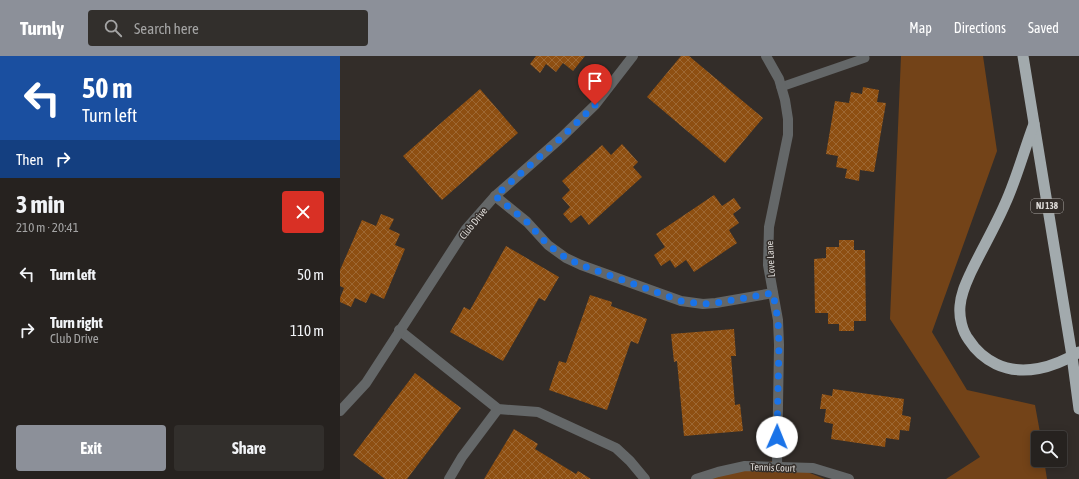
<!DOCTYPE html>
<html lang="en">
<head>
<meta charset="utf-8">
<style>
  :root { --surface:#26221f; --page:#322f2c; --text:#f1f3f6; --muted:#a4a4a4; --line:#423f3d; --accent:#8c9099 }
  body { margin:0; font-family:"Asap Condensed",sans-serif; background:var(--page); color:var(--text); height:100vh; display:flex; flex-direction:column; font-size:15px; white-space:nowrap }
  * { box-sizing:border-box; margin:0 }
  p { font-size:13px; color:var(--muted) }
  .icon { flex:none; width:22px; height:22px; fill:none; stroke:currentColor; stroke-width:2; stroke-linecap:round; stroke-linejoin:round }
  .map { position:relative; flex:1; overflow:hidden }
  .drawer { display:flex; flex-direction:column; background:var(--surface); width:340px }
  .drawer>* { flex:none }
  .guide { background:#1a4fa0; color:#fff; overflow:hidden }
  .buttons { position:absolute; left:691px; top:375px; display:grid; gap:8px }
  .buttons a { display:grid; place-items:center; width:36px; height:36px; border-radius:4px; background:var(--surface); box-shadow:0 2px 10px #0003,0 0 0 1px var(--line); font-size:20px }
  .pin { position:absolute; display:grid; place-items:center; width:34px; height:34px; color:#fff; margin:-41px -17px; border-radius:50% 50% 50% 0; rotate:-45deg; box-shadow:0 0 4px #0007 }
  .pin .icon { rotate:45deg }
  .me { position:absolute; width:44px; margin:-22px; rotate:1deg; stroke-linejoin:round; filter:drop-shadow(0 0 3px #0008) }
  .turn { display:flex; align-items:center; gap:14px; height:84px; padding:0 16px; font-size:18px }
  .turn .icon { width:52px; height:52px; stroke-width:2.5 }
  .turn b { display:block; font-size:28px; line-height:34px }
  .then { display:flex; align-items:center; height:38px; padding:0 16px; background:#0003; gap:8px; font-size:15px }
  .round { display:grid; place-items:center; flex:none; width:42px; height:42px; border-radius:4px; background:var(--page) }
  .summary { display:flex; align-items:center; justify-content:space-between; height:68px; padding:0 16px }
  h1 { font-size:24px; font-weight:700; line-height:30px }
  .cta { display:flex; gap:8px; margin-top:auto; padding:8px 16px }
  .cta a { flex:1; height:46px; border-radius:4px; background:var(--accent); color:#fff; font-size:16px; font-weight:700; line-height:46px; text-align:center }
  .cta a+a { background:var(--page); color:var(--text) }
  ul { padding:0; list-style:none }
  li { display:flex; align-items:center; gap:12px; height:56px; padding:0 16px }
  li div { flex:1 }
  li b { display:block; font-size:15px }
  li em { font-style:normal }
  header { display:flex; align-items:center; gap:24px; box-sizing:border-box; height:56px; padding:0 20px; background:var(--accent); color:#fff }
  header strong { font-size:19px }
  nav { display:flex; gap:22px; margin-inline-start:auto; font-size:14px }
  .search { width:280px; height:36px; background:var(--page); display:flex; align-items:center; gap:10px; box-sizing:border-box; padding:0 14px; border-radius:4px; color:var(--muted); font-size:15px }
  main { display:flex; flex:1; min-height:0 }
  .map>svg:first-child { display:block }
  .green { fill:#734318 }
  .building { fill:url(#building-cross-hatch) }
  .lines { fill:none; stroke-linecap:round; stroke-linejoin:round }
  .service { stroke:#646768; stroke-width:9 }
  .minor { stroke:#646768; stroke-width:10 }
  .trunk { stroke:#a2aaad; stroke-width:11 }
  .route { stroke:#1a73e8; stroke-width:7; stroke-dasharray:0 12.6 }
  .labels { text-anchor:middle; stroke-width:3; stroke-linejoin:round; paint-order:stroke }
  .shield { fill:#332d29; stroke:#aba7a4; stroke-width:1 }
  .shield-label { font-size:9px; font-weight:bold; fill:#dedbd8 }
  .street-label { font-size:10px; fill:#dedbd8; stroke:#332d29 }
</style>
</head>
<body>
<header>
<strong>Turnly</strong>
<div class="search"><svg class="icon" aria-label="search" viewBox="0 0 24 24"><circle cx="10" cy="10" r="6"/><path d="M15 15l6 6"/></svg>Search here</div>
<nav><a>Map</a><a>Directions</a><a>Saved</a></nav>
</header>
<main>
<section class="drawer">
<div class="guide">
<div class="turn"><svg class="icon" aria-label="left" viewBox="0 0 24 24"><path d="M17 20v-9H6M10 6l-5 5 5 5"/></svg><div><b>50 m</b>Turn left</div></div>
<div class="then">Then<svg class="icon" aria-label="right" viewBox="0 0 24 24"><path d="M7 20v-9h11M14 6l5 5-5 5"/></svg></div>
</div>
<div class="summary"><div><h1>3 min</h1><p>210 m · 20:41</p></div><a class="round" style="background:#d93025;color:#fff"><svg class="icon" aria-label="close" viewBox="0 0 24 24"><path d="M6 6l12 12M18 6L6 18"/></svg></a></div>
<ul>
<li><svg class="icon" aria-label="left" viewBox="0 0 24 24"><path d="M17 20v-9H6M10 6l-5 5 5 5"/></svg><div><b>Turn left</b></div><em>50 m</em></li>
<li><svg class="icon" aria-label="right" viewBox="0 0 24 24"><path d="M7 20v-9h11M14 6l5 5-5 5"/></svg><div><b>Turn right</b><p>Club Drive</p></div><em>110 m</em></li>
</ul>
<div class="cta"><a>Exit</a><a>Share</a></div>
</section>
<div class="map">
<svg width="739" height="423" viewBox="0 0 739 423">
  <defs>
    <pattern id="building-cross-hatch" width="8" height="8" patternUnits="userSpaceOnUse"><rect width="8" height="8" fill="#8e4f11"/><path d="M0 0l8 8M0 8l8-8" fill="none" stroke="#9d6833"/></pattern>
  </defs>
  <rect width="100%" height="100%" fill="#332d29"/>
  <!-- green -->
  <g class="green">
    <path d="M 561,0 L 643,0 L 657,95 L 592,276 L 627,334 L 695,349 L 701,382 L 698,382 L 698,404 L 704,404 L 707,423 L 606,423 L 640,401 L 550,263 Z"/>
    <path d="M 437,404 L 485,423 L 359,423 Z"/>
  </g>
  <!-- building -->
  <g class="building">
    <path d="M 196,0 L 245,0 L 233,15 L 223,7 L 216,16 L 206,8 L 200,17 L 190,8 Z"/>
    <path d="M 341,0 L 349,0 L 423,62 L 385,107 L 307,41 Z"/>
    <path d="M 523,31 L 539,34 L 537,46 L 546,47 L 534,116 L 520,114 L 519,125 L 505,122 L 507,113 L 496,111 L 498,100 L 486,98 L 495,45 L 509,47 L 511,36 L 522,38 Z"/>
    <path d="M 140,33 L 178,77 L 102,144 L 63,100 Z"/>
    <path d="M 282,88 L 298,106 L 293,111 L 302,121 L 249,169 L 241,159 L 231,167 L 223,158 L 230,151 L 222,142 L 230,134 L 222,125 L 262,89 L 271,99 Z"/>
    <path d="M 374,139 L 382,150 L 394,142 L 401,152 L 393,158 L 399,167 L 389,174 L 397,187 L 354,216 L 346,204 L 335,212 L 330,204 L 321,210 L 314,199 L 325,191 L 316,178 Z"/>
    <path d="M 41,158 L 54,163 L 49,173 L 60,178 L 55,189 L 65,193 L 44,243 L 31,237 L 26,247 L 15,242 L 11,251 L 0,246 L 0,242 L 4,232 L 0,230 L 0,214 L 22,164 L 36,170 Z"/>
    <path d="M 499,184 L 514,184 L 514,194 L 525,194 L 526,265 L 514,265 L 514,275 L 499,275 L 499,268 L 488,268 L 488,257 L 475,257 L 474,203 L 486,202 L 486,191 L 499,191 Z"/>
    <path d="M 166,190 L 219,221 L 205,245 L 199,242 L 163,305 L 110,276 L 124,251 L 130,254 Z"/>
    <path d="M 250,239 L 272,246 L 271,250 L 307,263 L 298,288 L 291,285 L 267,354 L 209,334 L 219,305 L 226,307 Z"/>
    <path d="M 394,273 L 396,300 L 391,300 L 395,349 L 400,348 L 403,375 L 344,380 L 337,305 L 334,306 L 331,278 Z"/>
    <path d="M 75,317 L 121,352 L 67,423 L 45,423 L 13,399 Z"/>
    <path d="M 493,333 L 564,343 L 562,359 L 571,361 L 569,375 L 560,374 L 559,384 L 546,382 L 545,391 L 491,383 L 493,368 L 484,366 L 486,353 L 480,353 L 482,338 L 492,340 Z"/>
    <path d="M 174,373 L 198,388 L 195,393 L 236,418 L 238,415 L 251,423 L 144,423 Z"/>
  </g>
  <g class="lines">
    <!-- service -->
    <path class="service" d="M 441,31 L 525,2"/>
    <!-- minor -->
    <g class="minor">
      <path d="M 426,0 L 439,23 L 445,44 L 448,63 L 448,79 L 429,171 L 428,209 L 438,264 L 439,289 L 437,411"/>
      <path d="M 155,140 L 187,166 L 208,189 L 226,202 L 241,209 L 341,245 L 363,248 L 376,247 L 433,237"/>
      <path d="M 59,274 L 158,353 L 198,356 L 276,392 L 290,405 L 305,423"/>
      <path d="M 0,355 L 26,327 L 126,173 L 155,140 L 222,81 L 255,49 L 293,0"/>
      <path d="M 109,423 L 122,401 L 158,353"/>
      <path d="M 356,423 L 378,416 L 405,410 L 473,412 L 509,423"/>
    </g>
    <!-- trunk -->
    <g class="trunk">
      <path d="M 683,0 L 732,300 L 739,353"/>
      <path d="M 694,68 C 684,94 677,122 665,148 C 655,171 642,193 631,216 C 626,227 621,237 620,250 C 619,261 622,275 629,284 C 636,295 644,302 656,308 C 683,321 715,311 739,296"/>
    </g>
  </g>
  <g class="lines">
    <!-- route -->
    <path class="route" d="M 255,49 L 222,81 L 155,140 L 187,166 L 208,189 L 226,202 L 241,209 L 341,245 L 363,248 L 376,247 L 433,237 L 438,264 L 439,289 L 437,381"/>
  </g>
  <g class="labels">
    <!-- shield labels -->
    <rect class="shield" x="691" y="143" width="32" height="14" rx="3"/>
    <g class="shield-label">
      <text x="707" y="153">NJ 138</text>
    </g>
    <!-- street labels -->
    <g class="street-label">
      <text transform="translate(133 167) rotate(-51)" y="4">Club Drive</text>
      <text transform="translate(430 203) rotate(-93)" y="4">Love Lane</text>
      <text transform="translate(433 411) rotate(2)" y="4">Tennis Court</text>
    </g>
  </g>
</svg>
<div class="buttons">
<a><svg class="icon" aria-label="search" viewBox="0 0 24 24"><circle cx="10" cy="10" r="6"/><path d="M15 15l6 6"/></svg></a>
</div>
<div class="pin" style="left:255px;top:49px;background:#d93025"><svg class="icon" aria-label="arrive" viewBox="0 0 24 24"><path d="M6 21V4h12l-3 4 3 4H6"/></svg></div>
<svg class="me" style="left:437px;top:381px" viewBox="-20 -20 40 40"><circle r="19" fill="#fff"/><path d="M0-13L10 11 0 6-10 11z" fill="#1a73e8"/></svg>
</div>
</main>
</body>
</html>
